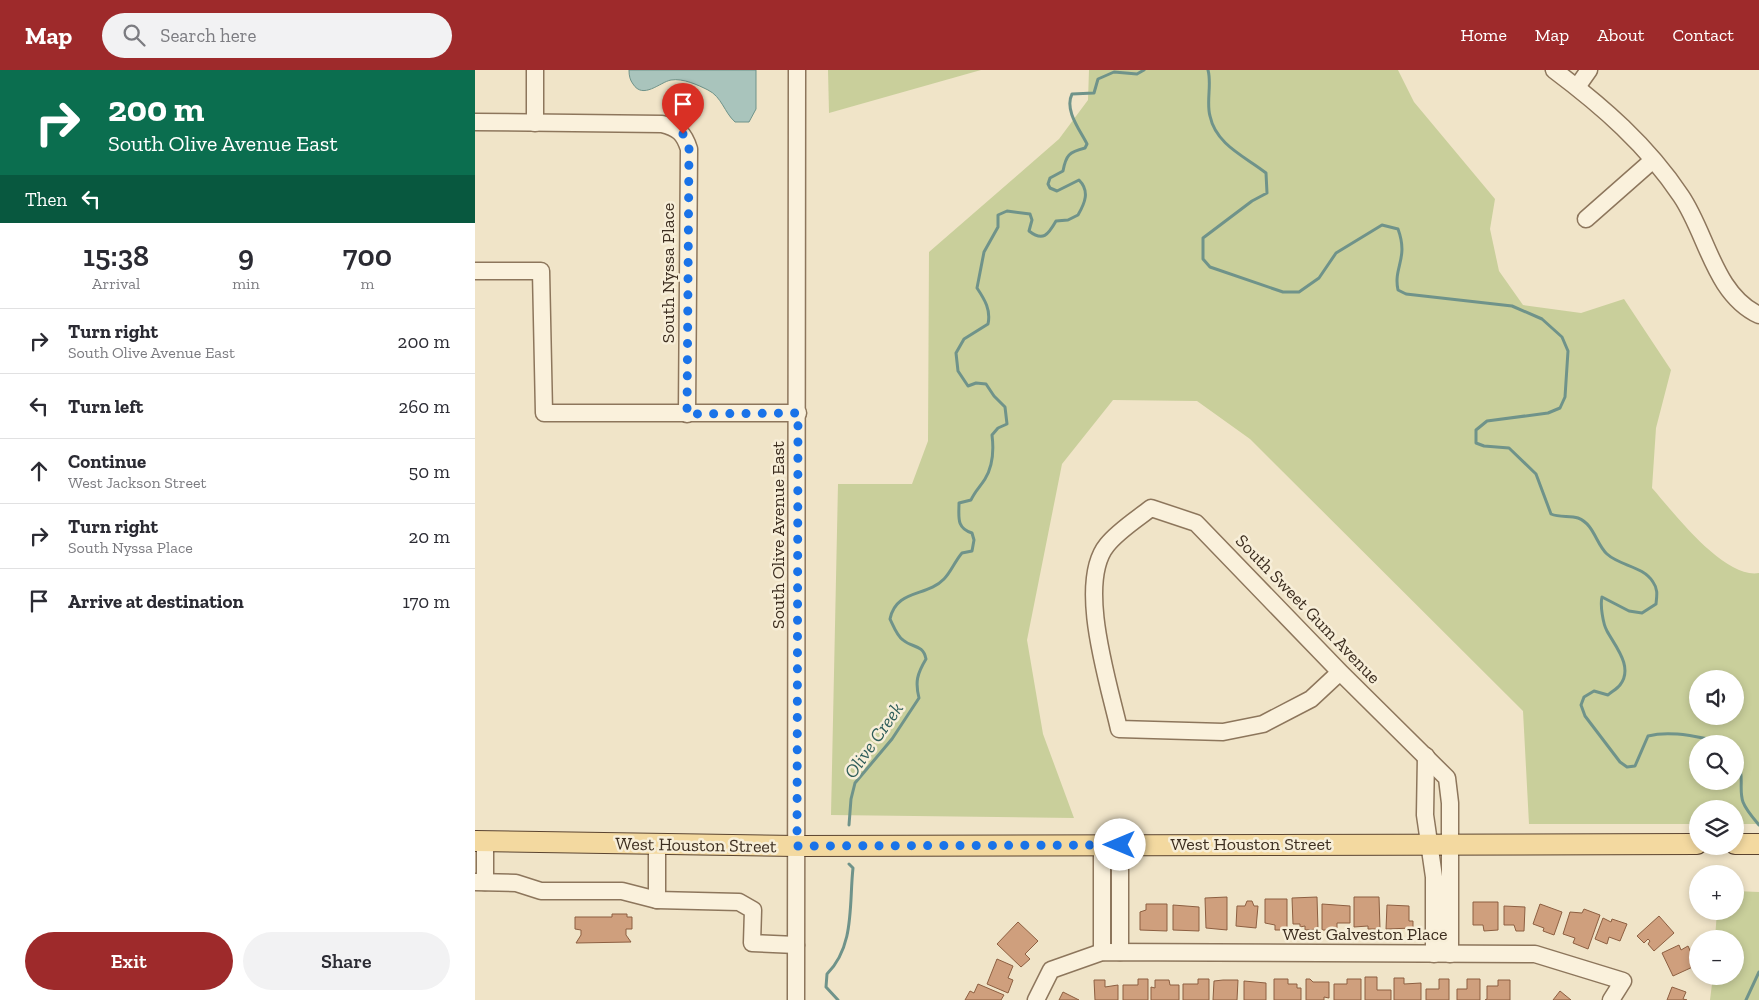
<!DOCTYPE html>
<html lang="en">
<head>
<meta charset="utf-8">
<style>
  :root { --surface:#fff; --page:#f2f2f3; --text:#2b2b33; --muted:#7c7c81; --line:#e1e1e2; --accent:#9e2a2b }
  body { margin:0; font-family:"Zilla Slab",serif; background:var(--page); color:var(--text); height:100vh; display:flex; flex-direction:column; font-size:19px; white-space:nowrap }
  * { box-sizing:border-box; margin:0 }
  p { font-size:16px; color:var(--muted) }
  .icon { flex:none; width:28px; height:28px; fill:none; stroke:currentColor; stroke-width:2; stroke-linecap:round; stroke-linejoin:round }
  .map { position:relative; flex:1; overflow:hidden }
  .drawer { display:flex; flex-direction:column; background:var(--surface); width:475px }
  .drawer>* { flex:none }
  .top-card { background:#0b6e4f; color:#fff; overflow:hidden }
  .fabs { position:absolute; left:1214px; top:600px; display:grid; gap:10px }
  .fabs a { display:grid; place-items:center; width:55px; height:55px; border-radius:50%; background:var(--surface); box-shadow:0 2px 8px #0003; font-size:25px }
  .pin { position:absolute; display:grid; place-items:center; width:42px; height:42px; color:#fff; margin:-51px -21px; border-radius:50% 50% 50% 0; rotate:-45deg; box-shadow:0 0 5px #0007 }
  .pin .icon { rotate:45deg }
  .me { position:absolute; width:55px; margin:-28px; rotate:270deg; stroke-linejoin:round; filter:drop-shadow(0 0 4px #0008) }
  .turn { display:flex; align-items:center; gap:18px; height:105px; padding:0 25px; font-size:22px }
  .turn .icon { width:65px; height:65px; stroke-width:2.5 }
  .turn b { display:block; font-size:35px; line-height:42px }
  .then { display:flex; align-items:center; height:48px; padding:0 25px; background:#0003; gap:10px; font-size:19px }
  .eta { display:flex; justify-content:space-evenly; align-items:center; height:85px; text-align:center }
  .eta b { font-size:30px; font-weight:600; line-height:35px }
  .primary-button { display:flex; gap:10px; margin-top:auto; padding:10px 25px }
  .primary-button a { flex:1; height:58px; border-radius:30px; background:var(--accent); color:#fff; font-size:20px; font-weight:600; line-height:58px; text-align:center }
  .primary-button a+a { background:var(--page); color:var(--text) }
  ul { padding:0; list-style:none }
  li { display:flex; align-items:center; gap:15px; height:65px; padding:0 25px; border-top:1px solid var(--line) }
  li div { flex:1 }
  li b { display:block; font-size:19px }
  li em { font-style:normal }
  header { display:flex; align-items:center; gap:30px; box-sizing:border-box; height:70px; padding:0 25px; background:var(--accent); color:#fff }
  header strong { font-size:24px }
  nav { display:flex; gap:28px; margin-inline-start:auto; font-size:18px }
  .search { width:350px; height:45px; background:var(--page); display:flex; align-items:center; gap:12px; box-sizing:border-box; padding:0 18px; border-radius:28px; color:var(--muted); font-size:19px }
  main { display:flex; flex:1; min-height:0 }
  .map>svg:first-child { display:block }
  .green { fill:#c9cf9b; fill-rule:evenodd }
  .water { fill:#a9c4bc; stroke:#6f938a }
  .lines { fill:none; stroke-linecap:round; stroke-linejoin:round }
  .stream { stroke:#6f938a; stroke-width:3 }
  .building { fill:#cf9f7d; stroke:#8d5f41 }
  .minor-casing { stroke:#8d765c; stroke-width:19 }
  .major-casing { stroke:#5b4430; stroke-width:22 }
  .minor { stroke:#faf1dc; stroke-width:16 }
  .major { stroke:#f3d9a0; stroke-width:20 }
  .route { stroke:#1a73e8; stroke-width:9; stroke-dasharray:0 16.2 }
  .labels { text-anchor:middle; stroke-width:5; stroke-linejoin:round; paint-order:stroke }
  .street-label { font-size:18px; fill:#3d2e20; stroke:#f7eed8 }
  .water-label { font-size:19px; font-style:italic; fill:#2f5d5a; stroke:#f7eed8 }
</style>
</head>
<body>
<header>
<strong>Map</strong>
<div class="search"><svg class="icon" aria-label="search" viewBox="0 0 24 24"><circle cx="10" cy="10" r="6"/><path d="M15 15l6 6"/></svg>Search here</div>
<nav><a>Home</a><a>Map</a><a>About</a><a>Contact</a></nav>
</header>
<main>
<section class="drawer">
<div class="top-card">
<div class="turn"><svg class="icon" aria-label="right" viewBox="0 0 24 24"><path d="M7 20v-9h11M14 6l5 5-5 5"/></svg><div><b>200 m</b>South Olive Avenue East</div></div>
<div class="then">Then<svg class="icon" aria-label="left" viewBox="0 0 24 24"><path d="M17 20v-9H6M10 6l-5 5 5 5"/></svg></div>
</div>
<div class="eta">
<div><b>15:38</b><p>Arrival</p></div>
<div><b>9</b><p>min</p></div>
<div><b>700</b><p>m</p></div>
</div>
<ul>
<li><svg class="icon" aria-label="right" viewBox="0 0 24 24"><path d="M7 20v-9h11M14 6l5 5-5 5"/></svg><div><b>Turn right</b><p>South Olive Avenue East</p></div><em>200 m</em></li>
<li><svg class="icon" aria-label="left" viewBox="0 0 24 24"><path d="M17 20v-9H6M10 6l-5 5 5 5"/></svg><div><b>Turn left</b></div><em>260 m</em></li>
<li><svg class="icon" aria-label="ahead" viewBox="0 0 24 24"><path d="M12 20V5M6 11l6-6 6 6"/></svg><div><b>Continue</b><p>West Jackson Street</p></div><em>50 m</em></li>
<li><svg class="icon" aria-label="right" viewBox="0 0 24 24"><path d="M7 20v-9h11M14 6l5 5-5 5"/></svg><div><b>Turn right</b><p>South Nyssa Place</p></div><em>20 m</em></li>
<li><svg class="icon" aria-label="arrive" viewBox="0 0 24 24"><path d="M6 21V4h12l-3 4 3 4H6"/></svg><div><b>Arrive at destination</b></div><em>170 m</em></li>
</ul>
<div class="primary-button"><a>Exit</a><a>Share</a></div>
</section>
<div class="map">
<svg width="1284" height="930" viewBox="0 0 1284 930">
  <rect width="100%" height="100%" fill="#f0e4c8"/>
  <!-- green -->
  <g class="green">
    <path d="M 353,0 L 506,0 L 354,43 Z"/>
    <path d="M 614,0 L 923,0 L 939,32 L 1020,129 L 1015,159 L 1024,201 L 1048,235 L 1106,243 L 1149,229 L 1196,300 L 1181,358 L 1177,418 C 1199,443 1249,509 1284,503 L 1284,754 L 1260,754 L 1260,739 L 1222,739 L 1222,754 L 1054,754 L 1048,641 L 775,369 L 722,331 L 638,330 L 587,394 L 552,570 L 568,664 L 599,748 L 356,745 L 363,414 L 437,414 L 453,371 L 454,182 L 584,69 L 613,30 ZM 1222,609 L 1260,609 L 1260,646 L 1222,646 ZM 1222,674 L 1260,674 L 1260,711 L 1222,711 Z"/>
    <path d="M 1260,821 L 1284,822 L 1284,930 L 1235,930 L 1238,906 L 1260,906 L 1260,869 L 1240,869 L 1242,841 L 1260,841 Z"/>
  </g>
  <!-- water -->
  <path class="water" d="M 154,0 L 281,0 L 281,39 L 274,52 L 260,52 C 249,42 247,27 233,20 C 223,15 208,8 196,10 C 185,12 168,30 158,14 C 155,10 154,6 154,0 Z"/>
  <g class="lines">
    <!-- stream -->
    <g class="stream">
      <path d="M 733,0 C 737,14 731,32 735,46 C 741,75 771,87 791,103 L 792,123 L 777,131 L 728,168 L 728,189 L 735,197 L 808,222 L 824,222 L 844,208 L 861,183 L 907,155 L 923,159 C 934,189 918,197 923,220 L 931,224 L 1037,236 L 1067,249 L 1087,267 L 1093,281 L 1090,327 L 1085,338 L 1073,343 L 1012,351 L 1001,360 L 1001,373 L 1009,376 L 1034,378 L 1061,404 L 1076,444 C 1085,448 1095,445 1103,448 C 1119,454 1121,474 1132,484 C 1145,496 1168,496 1178,512 C 1183,519 1182,525 1181,534 L 1167,543 L 1154,541 L 1127,527 C 1125,535 1128,554 1132,561 C 1140,576 1159,597 1145,615 C 1142,619 1136,622 1133,625 L 1119,621 L 1109,627 L 1106,635 L 1110,646 L 1145,692 L 1152,697 L 1160,696 L 1173,666 C 1196,660 1221,667 1244,671 L 1246,674"/>
      <path d="M 1260,690 C 1271,703 1263,718 1268,732 C 1271,740 1279,749 1284,755"/>
      <path d="M 374,755 L 376,729 L 380,713 L 417,669 L 444,628 C 440,612 442,604 451,589 C 448,574 437,578 428,570 C 422,566 418,555 415,549 C 421,519 452,527 469,509 C 476,502 480,491 487,483 L 497,481 L 499,470 L 497,463 C 481,458 484,447 484,433 L 496,430 C 500,421 505,417 510,409 C 518,396 519,381 517,365 L 523,358 L 532,354 L 530,337 L 519,326 L 511,314 L 501,313 L 493,316 L 483,301 L 481,283 L 489,269 L 513,254 C 516,240 510,230 502,218 L 509,182 L 523,157 L 523,145 L 532,141 L 555,144 L 557,150 L 554,161 C 568,172 573,165 581,151 L 593,150 L 603,145 C 610,133 615,121 604,110 L 582,121 L 575,118 L 573,114 L 575,108 L 588,101 C 591,85 594,82 610,78 L 612,74 C 605,60 589,40 597,24 L 619,23 L 623,9 L 639,2 L 662,4 L 669,0"/>
      <path d="M 363,930 L 351,917 L 352,904 C 380,876 374,834 378,798 L 374,794"/>
      <path d="M 1271,930 L 1284,902"/>
    </g>
  </g>
  <!-- building -->
  <g class="building">
    <path d="M 752,827 L 752,860 L 731,858 L 730,828 Z"/>
    <path d="M 842,827 L 843,859 L 830,860 L 830,856 L 825,857 L 825,854 L 818,854 L 817,828 Z"/>
    <path d="M 879,827 L 904,827 L 905,859 L 893,859 L 893,856 L 879,857 Z"/>
    <path d="M 790,829 L 812,829 L 812,860 L 800,860 L 800,855 L 790,853 Z"/>
    <path d="M 772,831 L 777,831 L 779,836 L 783,836 L 781,858 L 761,856 L 762,836 L 770,836 Z"/>
    <path d="M 998,832 L 1023,832 L 1023,860 L 1009,861 L 1008,855 L 998,855 Z"/>
    <path d="M 671,834 L 692,834 L 692,861 L 665,860 L 665,842 L 671,840 Z"/>
    <path d="M 847,834 L 875,836 L 875,853 L 862,853 L 862,860 L 847,860 Z"/>
    <path d="M 1065,834 L 1087,842 L 1079,865 L 1068,861 L 1069,858 L 1058,854 Z"/>
    <path d="M 698,835 L 724,837 L 724,861 L 698,860 Z"/>
    <path d="M 912,835 L 934,836 L 934,851 L 938,851 L 938,858 L 911,859 Z"/>
    <path d="M 1029,836 L 1050,837 L 1049,861 L 1041,861 L 1039,855 L 1029,855 Z"/>
    <path d="M 1109,839 L 1125,845 L 1113,879 L 1098,873 L 1100,868 L 1088,864 L 1095,842 L 1107,843 Z"/>
    <path d="M 137,844 L 152,844 L 152,847 L 157,847 L 157,859 L 151,859 L 151,865 L 156,872 L 101,873 L 106,865 L 106,860 L 100,859 L 100,847 L 137,847 Z"/>
    <path d="M 1184,846 L 1199,863 L 1179,881 L 1173,874 L 1175,871 L 1173,869 L 1169,873 L 1162,866 Z"/>
    <path d="M 1128,848 L 1136,852 L 1137,849 L 1152,854 L 1145,871 L 1134,867 L 1132,874 L 1120,869 Z"/>
    <path d="M 543,852 L 563,871 L 550,884 L 555,889 L 546,897 L 522,874 Z"/>
    <path d="M 1204,875 L 1206,880 L 1213,876 L 1222,895 L 1198,906 L 1187,883 Z"/>
    <path d="M 522,889 L 538,896 L 533,908 L 538,910 L 533,923 L 512,914 Z"/>
    <path d="M 890,907 L 902,907 L 902,920 L 916,920 L 916,930 L 890,930 Z"/>
    <path d="M 919,908 L 929,908 L 929,914 L 946,913 L 946,930 L 919,930 Z"/>
    <path d="M 663,909 L 673,909 L 673,930 L 648,930 L 648,915 L 663,915 Z"/>
    <path d="M 723,909 L 734,909 L 734,930 L 708,930 L 708,914 L 723,914 Z"/>
    <path d="M 799,909 L 813,909 L 813,914 L 822,914 L 822,918 L 826,918 L 826,930 L 799,930 Z"/>
    <path d="M 831,909 L 835,909 L 838,912 L 854,912 L 854,928 L 849,927 L 849,930 L 831,930 Z"/>
    <path d="M 872,909 L 886,909 L 886,930 L 859,930 L 859,914 L 872,914 Z"/>
    <path d="M 964,909 L 974,909 L 974,930 L 951,930 L 951,919 L 964,919 Z"/>
    <path d="M 992,909 L 1005,909 L 1005,930 L 982,930 L 982,919 L 992,919 Z"/>
    <path d="M 619,910 L 630,910 L 630,917 L 643,915 L 643,930 L 620,930 Z"/>
    <path d="M 680,910 L 694,910 L 695,915 L 704,915 L 704,930 L 676,930 L 676,917 L 680,918 Z"/>
    <path d="M 748,910 L 763,910 L 762,930 L 738,930 L 739,911 Z"/>
    <path d="M 1023,910 L 1035,910 L 1035,930 L 1010,930 L 1012,929 L 1012,916 L 1023,916 Z"/>
    <path d="M 769,911 L 791,913 L 791,930 L 769,930 Z"/>
    <path d="M 503,914 L 529,925 L 526,930 L 490,930 L 495,921 L 499,923 Z"/>
    <path d="M 1197,917 L 1211,922 L 1208,929 L 1212,930 L 1192,930 Z"/>
    <path d="M 1085,921 L 1096,930 L 1078,930 Z"/>
    <path d="M 588,922 L 604,930 L 584,930 Z"/>
  </g>
  <g class="lines">
    <defs>
      <g id="minor">
        <path d="M 60,0 L 60,53"/>
        <path d="M 1079,0 C 1127,36 1172,75 1206,126 C 1232,164 1239,224 1284,245"/>
        <path d="M 1102,17 L 1114,0"/>
        <path d="M 0,52 L 187,54 C 203,58 209,63 214,79 L 212,344"/>
        <path d="M 1111,149 L 1178,90"/>
        <path d="M 0,201 L 66,201 L 69,343 L 323,343"/>
        <path d="M 865,602 L 836,629 L 788,654 L 748,662 L 644,659 C 634,614 601,513 632,475 C 643,461 662,449 676,438 L 721,453 L 865,602 L 972,708 L 975,733 L 975,884"/>
        <path d="M 951,686 L 950,745 L 959,807 L 959,884"/>
        <path d="M 10,771 L 10,812"/>
        <path d="M 182,774 L 182,830 L 264,832 L 278,840 L 277,873 L 321,875"/>
        <path d="M 627,775 L 627,882"/>
        <path d="M 645,775 L 645,882"/>
        <path d="M 0,812 L 41,813 L 66,821 L 147,821 L 182,830"/>
        <path d="M 321,930 L 322,0"/>
        <path d="M 561,930 L 576,900 L 627,882 L 1060,884 L 1148,911 L 1136,930"/>
      </g>
      <g id="major">
        <path d="M 0,771 L 322,776 L 1222,774"/>
        <path d="M 1260,774 L 1284,774"/>
      </g>
    </defs>
    <!-- minor casing -->
    <use href="#minor" class="minor-casing"/>
    <!-- major casing -->
    <use href="#major" class="major-casing"/>
    <!-- minor -->
    <use href="#minor" class="minor"/>
    <!-- major -->
    <use href="#major" class="major"/>
  </g>
  <g class="lines">
    <!-- route -->
    <path class="route" d="M 208,64 L 214,79 L 212,344 L 323,343 L 322,776 L 645,775"/>
  </g>
  <g class="labels">
    <!-- street labels -->
    <g class="street-label">
      <text transform="translate(193 203) rotate(-90)" y="6">South Nyssa Place</text>
      <text transform="translate(303 465) rotate(-90)" y="6">South Olive Avenue East</text>
      <text transform="translate(833 539) rotate(46)" y="6">South Sweet Gum Avenue</text>
      <text x="776" y="780">West Houston Street</text>
      <text transform="translate(221 775) rotate(1)" y="6">West Houston Street</text>
      <text x="890" y="870">West Galveston Place</text>
    </g>
    <!-- water labels -->
    <g class="water-label">
      <text transform="translate(398 670) rotate(-55)" y="7">Olive Creek</text>
    </g>
  </g>
</svg>
<div class="fabs">
<a><svg class="icon" aria-label="sound" viewBox="0 0 24 24"><path d="M4 9h4l5-4v14l-5-4H4zM17 9q2 3 0 6"/></svg></a>
<a><svg class="icon" aria-label="search" viewBox="0 0 24 24"><circle cx="10" cy="10" r="6"/><path d="M15 15l6 6"/></svg></a>
<a><svg class="icon" aria-label="layers" viewBox="0 0 24 24"><path d="M12 4l9 5-9 5-9-5zM3 14l9 5 9-5"/></svg></a>
<a>+</a>
<a>−</a>
</div>
<div class="pin" style="left:208px;top:64px;background:#d93025"><svg class="icon" aria-label="arrive" viewBox="0 0 24 24"><path d="M6 21V4h12l-3 4 3 4H6"/></svg></div>
<svg class="me" style="left:645px;top:775px" viewBox="-20 -20 40 40"><circle r="19" fill="#fff"/><path d="M0-13L10 11 0 6-10 11z" fill="#1a73e8"/></svg>
</div>
</main>
</body>
</html>
